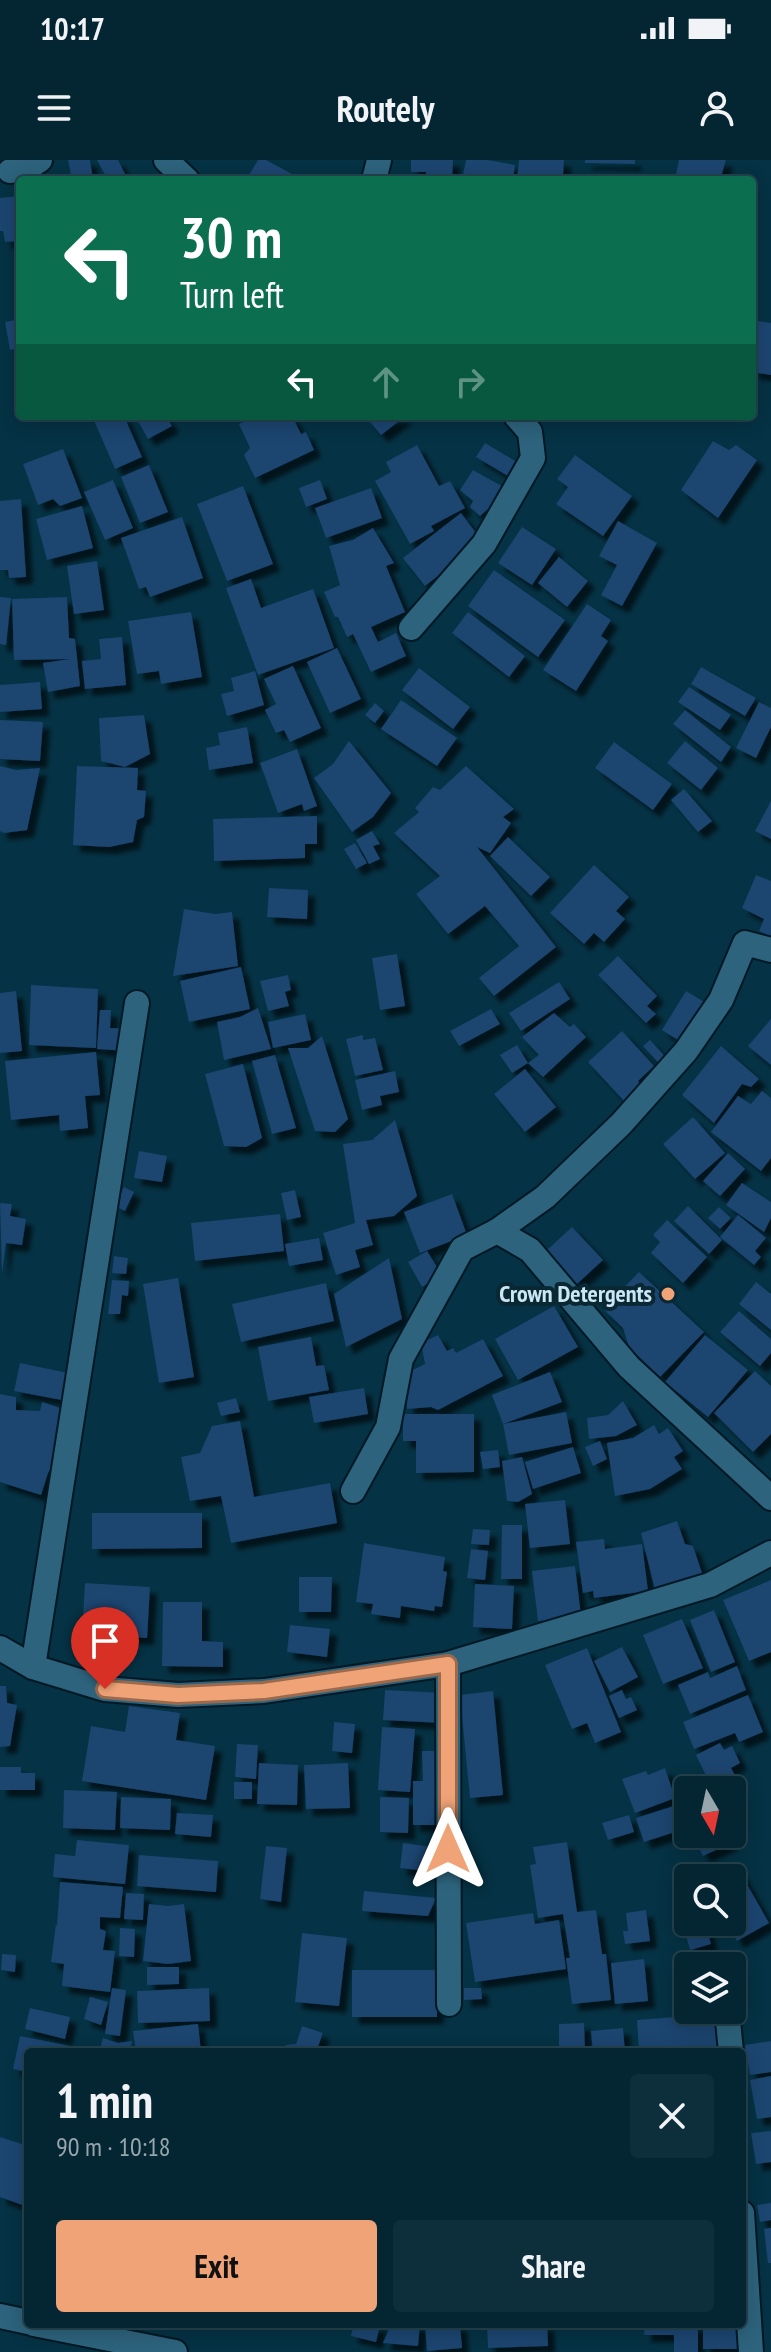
<!DOCTYPE html>
<html lang="en">
<head>
<meta charset="utf-8">
<style>
  :root { --surface:#042633; --page:#0d2e3b; --text:#f1f3f6; --muted:#97a5ac; --line:#25434e; --accent:#efa377 }
  body { margin:0; font-family:"PT Sans Narrow",sans-serif; background:var(--page); color:var(--text); height:100vh; display:flex; flex-direction:column; font-size:30px; white-space:nowrap }
  * { box-sizing:border-box; margin:0 }
  p { font-size:26px; color:var(--muted) }
  .icon { flex:none; width:44px; height:44px; fill:none; stroke:currentColor; stroke-width:2; stroke-linecap:round; stroke-linejoin:round }
  .map { position:relative; flex:1; overflow:hidden }
  .panel { position:absolute; left:24px; top:1888px; width:722px; height:280px; display:flex; flex-direction:column; background:var(--surface); border-radius:8px; box-shadow:0 4px 20px #0003,0 0 0 2px var(--line) }
  .panel>* { flex:none }
  .banner { position:absolute; left:16px; top:16px; width:740px; height:244px; border-radius:8px; box-shadow:0 4px 20px #0003,0 0 0 2px var(--line); background:#0b6e4f; color:#fff; overflow:hidden }
  .needle { width:52px; rotate:171deg }
  .tools { position:absolute; left:674px; top:1616px; display:grid; gap:16px }
  .tools a { display:grid; place-items:center; width:72px; height:72px; border-radius:8px; background:var(--surface); box-shadow:0 4px 20px #0003,0 0 0 2px var(--line); font-size:40px }
  .pin { position:absolute; display:grid; place-items:center; width:68px; height:68px; color:#fff; margin:-82px -34px; border-radius:50% 50% 50% 0; rotate:-45deg; box-shadow:0 0 8px #0007 }
  .pin .icon { rotate:45deg }
  .me { position:absolute; width:88px; margin:-44px; rotate:0deg; stroke-linejoin:round; filter:drop-shadow(0 0 6px #0008) }
  .turn { display:flex; align-items:center; gap:28px; height:168px; padding:0 32px; font-size:36px }
  .turn .icon { width:104px; height:104px; stroke-width:2.5 }
  .turn b { display:block; font-size:56px; line-height:68px }
  .lanes { display:flex; align-items:center; height:76px; padding:0 32px; background:#0003; justify-content:center; gap:40px; direction:ltr }
  .lanes .off { opacity:.35 }
  .round { display:grid; place-items:center; flex:none; width:84px; height:84px; border-radius:8px; background:var(--page) }
  .head { display:flex; align-items:center; justify-content:space-between; height:136px; padding:0 32px }
  h1 { font-size:48px; font-weight:600; line-height:60px }
  .cta { display:flex; gap:16px; margin-top:auto; padding:16px 32px }
  .cta a { flex:1; height:92px; border-radius:8px; background:var(--accent); color:#111; font-size:32px; font-weight:600; line-height:92px; text-align:center }
  .cta a+a { background:var(--page); color:var(--text) }
  .status { display:flex; justify-content:space-between; align-items:center; height:56px; padding:0 40px; background:var(--surface); direction:ltr }
  .status svg { height:22px; fill:currentColor }
  header { display:flex; justify-content:space-between; align-items:center; height:104px; padding:0 32px; background:var(--surface); font-size:36px; font-weight:600 }
  .map>svg:first-child { display:block }
  .building { fill:#1a4570; filter:url(#shadow) }
  .lines { fill:none; stroke-linecap:round; stroke-linejoin:round }
  .minor-casing { stroke:#001925; stroke-width:28 }
  .minor { stroke:#2d637c; stroke-width:24 }
  .route-casing { stroke:#9b6a4d; stroke-width:20 }
  .route { stroke:#efa377; stroke-width:14 }
  .poi-dot { fill:#efa377; stroke:#0a2734; stroke-width:3 }
  .labels { text-anchor:middle; stroke-width:8; stroke-linejoin:round; paint-order:stroke }
  .poi-label { font-size:24px; font-weight:bold; fill:#cbe7f5; stroke:#0a2734; text-anchor:end }
</style>
</head>
<body>
<div class="status"><b>10:17</b><svg viewBox="0 0 49 12"><path d="M0 12V9h3v3zM5 12V6h3v6zM10 12V3h3v9zM15 12V0h3v12zM26 1h20v11H26zM47 4h2v5h-2z"/></svg></div>
<header><svg class="icon" aria-label="menu" viewBox="0 0 24 24"><path d="M4 6h16M4 12h16M4 18h16"/></svg>Routely<svg class="icon" aria-label="person" viewBox="0 0 24 24"><circle cx="12" cy="8" r="4"/><path d="M4 21q1-7 8-7t8 7"/></svg></header>
<div class="map">
<svg width="771" height="2192" viewBox="0 0 771 2192">
  <defs>
    <filter id="shadow"><feDropShadow dx="7" dy="7" stdDeviation="2" flood-color="#0009"/></filter>
  </defs>
  <rect width="100%" height="100%" fill="#053244"/>
  <!-- building -->
  <g class="building">
    <path d="M 68,0 L 90,0 L 93,20 L 72,20 Z"/>
    <path d="M 97,0 L 118,0 L 128,20 L 108,20 Z"/>
    <path d="M 258,0 L 266,0 L 294,15 L 291,20 L 246,20 Z"/>
    <path d="M 411,0 L 453,0 L 452,20 L 426,20 L 426,12 L 411,12 Z"/>
    <path d="M 466,0 L 488,0 L 515,5 L 513,20 L 462,20 Z"/>
    <path d="M 519,0 L 564,0 L 563,15 L 583,17 L 583,20 L 517,20 Z"/>
    <path d="M 585,0 L 635,0 L 635,4 L 585,3 Z"/>
    <path d="M 679,0 L 726,0 L 720,20 L 675,20 Z"/>
    <path d="M 19,36 L 20,81 L 5,82 L 3,71 L 0,71 L 0,38 Z"/>
    <path d="M 20,159 L 20,188 L 10,190 L 5,162 Z"/>
    <path d="M 752,160 L 771,163 L 771,215 L 752,212 Z"/>
    <path d="M 92,256 L 124,256 L 142,297 L 115,309 Z"/>
    <path d="M 135,256 L 166,256 L 172,266 L 148,279 Z"/>
    <path d="M 256,256 L 292,256 L 301,274 L 306,272 L 314,290 L 255,318 L 244,295 L 250,288 L 239,264 Z"/>
    <path d="M 365,256 L 406,256 L 381,275 Z"/>
    <path d="M 713,281 L 729,290 L 736,285 L 757,300 L 718,358 L 681,330 Z"/>
    <path d="M 485,283 L 517,302 L 508,316 L 476,297 Z"/>
    <path d="M 417,285 L 439,326 L 450,321 L 465,348 L 431,366 L 434,371 L 410,384 L 375,321 L 391,312 L 386,302 Z"/>
    <path d="M 63,289 L 82,338 L 60,346 L 53,339 L 38,345 L 23,304 Z"/>
    <path d="M 575,295 L 632,336 L 603,376 L 556,344 L 568,327 L 557,319 Z"/>
    <path d="M 149,305 L 168,352 L 140,363 L 121,317 Z"/>
    <path d="M 473,310 L 509,330 L 495,350 L 488,349 L 480,356 L 470,347 L 473,341 L 460,330 Z"/>
    <path d="M 113,320 L 133,368 L 105,380 L 84,332 Z"/>
    <path d="M 320,320 L 327,339 L 306,347 L 299,328 Z"/>
    <path d="M 243,326 L 273,404 L 227,421 L 197,344 Z"/>
    <path d="M 371,328 L 382,358 L 326,378 L 315,348 Z"/>
    <path d="M 21,339 L 26,417 L 9,418 L 8,410 L 0,410 L 0,341 Z"/>
    <path d="M 82,346 L 93,388 L 47,400 L 36,359 Z"/>
    <path d="M 461,353 L 482,381 L 425,426 L 403,398 Z"/>
    <path d="M 182,357 L 203,418 L 150,437 L 146,427 L 139,429 L 121,378 Z"/>
    <path d="M 618,361 L 657,383 L 622,446 L 601,435 L 617,405 L 599,396 Z"/>
    <path d="M 522,367 L 556,389 L 532,425 L 498,403 Z"/>
    <path d="M 373,368 L 394,403 L 386,406 L 405,452 L 371,467 L 378,482 L 396,473 L 406,496 L 371,512 L 353,474 L 347,477 L 338,457 L 335,457 L 324,432 L 340,425 L 329,386 L 353,380 Z"/>
    <path d="M 559,397 L 588,421 L 567,447 L 538,423 Z"/>
    <path d="M 97,401 L 104,450 L 74,454 L 67,406 Z"/>
    <path d="M 494,410 L 565,460 L 538,497 L 468,446 Z"/>
    <path d="M 251,419 L 261,448 L 313,429 L 334,488 L 258,515 L 226,428 Z"/>
    <path d="M 0,437 L 11,438 L 6,485 L 0,484 Z"/>
    <path d="M 67,437 L 69,478 L 75,479 L 80,526 L 48,532 L 43,503 L 70,499 L 14,500 L 12,439 Z"/>
    <path d="M 587,444 L 611,460 L 601,476 L 608,481 L 576,531 L 543,510 Z"/>
    <path d="M 191,452 L 202,517 L 161,524 L 159,511 L 137,514 L 128,461 Z"/>
    <path d="M 468,452 L 525,496 L 509,517 L 452,473 Z"/>
    <path d="M 122,477 L 126,525 L 85,529 L 82,501 L 101,499 L 99,479 Z"/>
    <path d="M 337,488 L 361,539 L 330,553 L 307,502 Z"/>
    <path d="M 293,506 L 321,568 L 290,582 L 284,570 L 276,573 L 265,550 L 276,544 L 264,519 Z"/>
    <path d="M 701,507 L 756,538 L 745,556 L 691,524 Z"/>
    <path d="M 419,508 L 470,547 L 453,569 L 402,530 Z"/>
    <path d="M 255,511 L 264,545 L 227,556 L 221,534 L 234,531 L 231,518 Z"/>
    <path d="M 40,522 L 42,549 L 0,552 L 0,525 Z"/>
    <path d="M 689,527 L 731,555 L 720,570 L 678,542 Z"/>
    <path d="M 401,540 L 457,578 L 437,606 L 381,569 Z"/>
    <path d="M 759,542 L 771,548 L 771,567 L 756,598 L 736,588 Z"/>
    <path d="M 375,543 L 384,551 L 375,563 L 365,555 Z"/>
    <path d="M 685,550 L 731,587 L 721,602 L 673,564 Z"/>
    <path d="M 144,555 L 150,594 L 125,607 L 101,601 L 99,558 Z"/>
    <path d="M 0,560 L 43,562 L 40,601 L 0,599 Z"/>
    <path d="M 247,567 L 253,603 L 209,610 L 206,588 L 220,585 L 218,573 Z"/>
    <path d="M 349,581 L 391,633 L 373,657 L 352,672 L 314,618 L 333,604 Z"/>
    <path d="M 685,581 L 718,608 L 701,630 L 667,603 Z"/>
    <path d="M 614,582 L 672,624 L 653,650 L 595,608 Z"/>
    <path d="M 297,589 L 317,646 L 304,651 L 302,644 L 278,653 L 260,603 Z"/>
    <path d="M 0,606 L 16,610 L 40,608 L 27,670 L 4,673 L 0,671 Z"/>
    <path d="M 77,606 L 138,608 L 137,630 L 146,631 L 144,657 L 137,660 L 133,682 L 109,687 L 73,685 Z"/>
    <path d="M 466,606 L 514,649 L 503,657 L 511,663 L 490,693 L 477,687 L 556,787 L 494,836 L 479,818 L 519,786 L 485,746 L 448,774 L 416,734 L 440,716 L 394,673 L 419,652 L 415,648 L 433,627 L 440,630 Z"/>
    <path d="M 684,629 L 712,661 L 698,672 L 671,640 Z"/>
    <path d="M 771,641 L 771,679 L 755,671 Z"/>
    <path d="M 317,656 L 317,684 L 305,684 L 305,698 L 214,701 L 213,659 Z"/>
    <path d="M 372,671 L 380,684 L 373,686 L 380,699 L 369,704 L 356,680 Z"/>
    <path d="M 508,677 L 550,717 L 531,736 L 490,696 Z"/>
    <path d="M 355,683 L 367,703 L 356,709 L 344,689 Z"/>
    <path d="M 594,705 L 629,737 L 616,751 L 625,759 L 604,782 L 594,773 L 584,784 L 550,753 Z"/>
    <path d="M 756,715 L 771,721 L 771,777 L 759,771 L 764,759 L 742,748 Z"/>
    <path d="M 269,728 L 308,730 L 307,759 L 267,757 Z"/>
    <path d="M 184,749 L 215,754 L 232,752 L 238,806 L 173,816 Z"/>
    <path d="M 397,794 L 405,846 L 380,850 L 372,798 Z"/>
    <path d="M 618,796 L 657,836 L 647,846 L 656,854 L 646,863 L 598,815 Z"/>
    <path d="M 241,807 L 250,849 L 189,862 L 180,821 Z"/>
    <path d="M 288,815 L 291,830 L 285,832 L 289,846 L 268,851 L 260,821 Z"/>
    <path d="M 559,822 L 570,839 L 521,871 L 509,853 Z"/>
    <path d="M 31,825 L 98,829 L 96,888 L 29,885 Z"/>
    <path d="M 16,831 L 22,891 L 0,893 L 0,833 Z"/>
    <path d="M 686,831 L 706,843 L 681,882 L 662,870 Z"/>
    <path d="M 258,848 L 271,889 L 224,900 L 217,862 L 240,857 Z"/>
    <path d="M 491,849 L 500,864 L 459,886 L 450,871 Z"/>
    <path d="M 100,850 L 111,850 L 110,868 L 130,869 L 128,891 L 97,889 Z"/>
    <path d="M 554,853 L 570,867 L 574,864 L 586,877 L 543,917 L 528,903 L 539,895 L 522,877 Z"/>
    <path d="M 305,854 L 311,880 L 273,888 L 268,862 Z"/>
    <path d="M 771,859 L 771,905 L 748,886 Z"/>
    <path d="M 622,871 L 654,906 L 638,921 L 642,926 L 625,942 L 588,902 Z"/>
    <path d="M 363,875 L 363,880 L 375,878 L 383,910 L 355,916 L 346,879 Z"/>
    <path d="M 322,876 L 348,959 L 335,972 L 315,971 L 288,888 L 308,888 Z"/>
    <path d="M 650,880 L 672,904 L 665,910 L 643,886 Z"/>
    <path d="M 517,885 L 528,903 L 512,913 L 500,895 Z"/>
    <path d="M 721,886 L 759,919 L 751,927 L 742,924 L 714,963 L 682,935 Z"/>
    <path d="M 96,892 L 100,935 L 85,936 L 88,968 L 60,971 L 59,955 L 11,960 L 5,901 Z"/>
    <path d="M 275,895 L 296,968 L 272,974 L 252,901 Z"/>
    <path d="M 243,904 L 262,978 L 246,987 L 224,986 L 205,914 Z"/>
    <path d="M 525,909 L 556,947 L 525,972 L 494,934 Z"/>
    <path d="M 395,911 L 399,932 L 380,936 L 382,945 L 362,950 L 355,920 Z"/>
    <path d="M 762,931 L 771,938 L 771,998 L 761,1011 L 711,972 L 738,936 L 751,944 Z"/>
    <path d="M 693,957 L 725,993 L 695,1019 L 663,984 Z"/>
    <path d="M 395,960 L 417,1036 L 394,1056 L 366,1060 L 373,1085 L 355,1090 L 360,1107 L 336,1115 L 323,1073 L 355,1063 L 343,984 L 372,980 Z"/>
    <path d="M 139,991 L 167,996 L 162,1022 L 134,1018 Z"/>
    <path d="M 728,993 L 745,1009 L 720,1036 L 703,1021 Z"/>
    <path d="M 742,1023 L 771,1042 L 771,1058 L 764,1072 L 726,1045 Z"/>
    <path d="M 124,1027 L 134,1032 L 125,1051 L 115,1046 Z"/>
    <path d="M 295,1030 L 301,1057 L 287,1060 L 281,1033 Z"/>
    <path d="M 452,1034 L 467,1075 L 420,1093 L 404,1052 Z"/>
    <path d="M 0,1043 L 12,1044 L 10,1056 L 26,1059 L 22,1085 L 6,1083 L 2,1114 Z"/>
    <path d="M 688,1046 L 722,1080 L 709,1094 L 674,1061 Z"/>
    <path d="M 719,1047 L 731,1058 L 720,1069 L 708,1058 Z"/>
    <path d="M 280,1054 L 284,1091 L 195,1101 L 191,1063 Z"/>
    <path d="M 738,1055 L 766,1078 L 755,1091 L 761,1097 L 754,1105 L 720,1077 Z"/>
    <path d="M 667,1060 L 707,1097 L 683,1123 L 651,1093 L 660,1082 L 653,1075 Z"/>
    <path d="M 572,1067 L 603,1100 L 577,1124 L 546,1091 Z"/>
    <path d="M 319,1078 L 323,1100 L 289,1106 L 285,1084 Z"/>
    <path d="M 427,1091 L 442,1115 L 422,1127 L 408,1102 Z"/>
    <path d="M 114,1096 L 128,1098 L 126,1114 L 112,1113 Z"/>
    <path d="M 389,1098 L 402,1159 L 346,1187 L 334,1134 Z"/>
    <path d="M 639,1112 L 704,1172 L 660,1217 L 629,1187 L 623,1168 L 603,1149 Z"/>
    <path d="M 178,1118 L 194,1217 L 159,1223 L 143,1124 Z"/>
    <path d="M 112,1120 L 129,1121 L 128,1136 L 122,1135 L 120,1154 L 108,1154 Z"/>
    <path d="M 756,1122 L 771,1134 L 771,1170 L 739,1144 Z"/>
    <path d="M 326,1123 L 334,1161 L 241,1182 L 232,1144 Z"/>
    <path d="M 554,1146 L 578,1187 L 518,1220 L 495,1179 Z"/>
    <path d="M 739,1151 L 771,1179 L 771,1193 L 760,1206 L 720,1172 Z"/>
    <path d="M 438,1175 L 447,1191 L 453,1188 L 456,1193 L 483,1179 L 503,1216 L 438,1250 L 431,1247 L 407,1249 L 405,1214 L 425,1204 L 421,1183 Z"/>
    <path d="M 705,1175 L 748,1210 L 708,1257 L 665,1222 Z"/>
    <path d="M 311,1177 L 316,1206 L 324,1205 L 329,1230 L 268,1241 L 258,1187 Z"/>
    <path d="M 20,1203 L 73,1214 L 67,1241 L 14,1231 Z"/>
    <path d="M 755,1211 L 771,1226 L 771,1274 L 753,1292 L 714,1253 Z"/>
    <path d="M 550,1212 L 562,1242 L 503,1264 L 566,1252 L 572,1283 L 509,1295 L 503,1264 L 492,1235 Z"/>
    <path d="M 364,1228 L 368,1254 L 314,1263 L 309,1237 Z"/>
    <path d="M 0,1234 L 16,1237 L 16,1250 L 40,1251 L 42,1242 L 66,1250 L 62,1289 L 48,1313 L 41,1335 L 0,1322 Z"/>
    <path d="M 236,1238 L 240,1252 L 221,1256 L 217,1243 Z"/>
    <path d="M 623,1241 L 637,1265 L 616,1276 L 589,1279 L 587,1258 L 608,1255 Z"/>
    <path d="M 403,1254 L 474,1254 L 474,1312 L 416,1313 L 416,1281 L 403,1281 Z"/>
    <path d="M 240,1261 L 254,1337 L 330,1323 L 337,1363 L 231,1383 L 221,1336 L 190,1341 L 181,1297 L 200,1293 L 212,1266 Z"/>
    <path d="M 654,1265 L 659,1274 L 668,1268 L 683,1291 L 674,1297 L 682,1309 L 650,1329 L 615,1336 L 607,1283 L 633,1278 Z"/>
    <path d="M 600,1281 L 607,1299 L 593,1306 L 585,1287 Z"/>
    <path d="M 573,1287 L 581,1313 L 533,1329 L 525,1302 Z"/>
    <path d="M 498,1290 L 500,1307 L 483,1309 L 480,1292 Z"/>
    <path d="M 522,1297 L 532,1334 L 518,1342 L 507,1341 L 502,1301 Z"/>
    <path d="M 565,1340 L 570,1384 L 530,1388 L 525,1344 Z"/>
    <path d="M 92,1353 L 202,1353 L 202,1388 L 92,1389 Z"/>
    <path d="M 677,1361 L 685,1384 L 693,1386 L 704,1419 L 656,1434 L 641,1373 Z"/>
    <path d="M 502,1365 L 522,1365 L 522,1419 L 501,1419 Z"/>
    <path d="M 473,1369 L 490,1370 L 489,1385 L 471,1384 Z"/>
    <path d="M 604,1379 L 605,1389 L 642,1384 L 648,1431 L 594,1438 L 593,1431 L 583,1433 L 576,1382 Z"/>
    <path d="M 364,1383 L 445,1397 L 443,1411 L 447,1412 L 442,1447 L 435,1446 L 434,1451 L 401,1446 L 400,1458 L 371,1454 L 373,1444 L 356,1442 Z"/>
    <path d="M 471,1389 L 488,1391 L 485,1420 L 467,1418 Z"/>
    <path d="M 575,1406 L 581,1456 L 538,1461 L 532,1411 Z"/>
    <path d="M 299,1417 L 332,1417 L 331,1452 L 299,1452 Z"/>
    <path d="M 771,1420 L 771,1492 L 749,1501 L 723,1440 Z"/>
    <path d="M 85,1423 L 150,1427 L 147,1478 L 82,1474 Z"/>
    <path d="M 475,1424 L 514,1426 L 512,1469 L 473,1467 Z"/>
    <path d="M 163,1442 L 202,1442 L 202,1481 L 223,1482 L 223,1507 L 162,1506 Z"/>
    <path d="M 714,1450 L 735,1502 L 711,1512 L 690,1460 Z"/>
    <path d="M 682,1459 L 703,1508 L 663,1524 L 643,1475 Z"/>
    <path d="M 290,1465 L 330,1469 L 327,1497 L 287,1492 Z"/>
    <path d="M 622,1487 L 638,1517 L 610,1532 L 594,1501 Z"/>
    <path d="M 587,1488 L 621,1572 L 595,1583 L 587,1563 L 572,1569 L 545,1505 Z"/>
    <path d="M 737,1506 L 746,1530 L 690,1554 L 678,1525 L 708,1512 L 710,1518 Z"/>
    <path d="M 0,1526 L 6,1526 L 7,1543 L 17,1545 L 10,1586 L 0,1587 Z"/>
    <path d="M 385,1530 L 445,1533 L 443,1563 L 383,1560 Z"/>
    <path d="M 622,1530 L 626,1539 L 631,1537 L 637,1550 L 619,1558 L 609,1536 Z"/>
    <path d="M 493,1531 L 503,1635 L 470,1638 L 460,1535 Z"/>
    <path d="M 748,1535 L 763,1572 L 739,1582 L 735,1573 L 694,1589 L 683,1562 Z"/>
    <path d="M 129,1546 L 180,1553 L 176,1580 L 215,1586 L 206,1640 L 82,1621 L 91,1566 L 125,1572 Z"/>
    <path d="M 334,1562 L 355,1564 L 352,1593 L 332,1591 Z"/>
    <path d="M 382,1567 L 415,1569 L 410,1632 L 378,1630 Z"/>
    <path d="M 720,1583 L 724,1590 L 732,1586 L 740,1603 L 731,1608 L 737,1619 L 713,1630 L 696,1595 Z"/>
    <path d="M 237,1584 L 258,1585 L 256,1619 L 235,1617 Z"/>
    <path d="M 422,1591 L 441,1591 L 441,1665 L 413,1665 L 413,1621 L 423,1621 Z"/>
    <path d="M 259,1603 L 298,1605 L 297,1645 L 257,1644 Z"/>
    <path d="M 348,1603 L 350,1648 L 306,1649 L 304,1605 Z"/>
    <path d="M 0,1607 L 21,1607 L 21,1613 L 35,1613 L 35,1630 L 0,1630 Z"/>
    <path d="M 665,1608 L 675,1638 L 635,1653 L 622,1619 L 646,1611 L 648,1615 Z"/>
    <rect x="234" y="1622" width="18" height="17"/>
    <path d="M 64,1630 L 117,1632 L 115,1670 L 63,1668 Z"/>
    <path d="M 121,1637 L 171,1639 L 170,1670 L 120,1668 Z"/>
    <path d="M 380,1637 L 409,1638 L 408,1673 L 380,1672 Z"/>
    <path d="M 677,1645 L 684,1669 L 644,1682 L 636,1658 Z"/>
    <path d="M 177,1653 L 213,1655 L 211,1677 L 175,1674 Z"/>
    <path d="M 629,1655 L 634,1672 L 608,1680 L 602,1663 Z"/>
    <path d="M 692,1674 L 726,1674 L 731,1683 L 703,1696 Z"/>
    <path d="M 77,1680 L 129,1685 L 125,1724 L 53,1717 L 55,1694 L 75,1696 Z"/>
    <path d="M 567,1682 L 577,1752 L 596,1750 L 602,1794 L 606,1794 L 611,1840 L 572,1844 L 566,1798 L 570,1798 L 563,1754 L 538,1758 L 530,1705 L 536,1704 L 533,1687 Z"/>
    <path d="M 403,1683 L 446,1689 L 443,1713 L 400,1708 Z"/>
    <path d="M 266,1686 L 287,1688 L 281,1742 L 260,1739 Z"/>
    <path d="M 139,1695 L 218,1701 L 216,1732 L 137,1726 Z"/>
    <path d="M 735,1703 L 769,1763 L 737,1781 L 727,1762 L 732,1762 L 732,1718 L 706,1718 Z"/>
    <path d="M 60,1722 L 123,1727 L 120,1758 L 100,1757 L 100,1769 L 106,1771 L 103,1790 L 115,1791 L 110,1832 L 62,1826 L 64,1804 L 51,1802 L 56,1764 L 57,1766 Z"/>
    <path d="M 364,1731 L 436,1738 L 428,1756 L 362,1751 Z"/>
    <path d="M 126,1733 L 144,1734 L 143,1760 L 124,1759 Z"/>
    <path d="M 688,1735 L 688,1762 L 705,1762 L 711,1784 L 690,1790 L 676,1738 Z"/>
    <path d="M 149,1744 L 168,1746 L 184,1744 L 191,1801 L 168,1804 L 143,1801 Z"/>
    <path d="M 646,1750 L 650,1781 L 625,1784 L 623,1771 L 628,1771 L 626,1753 Z"/>
    <path d="M 533,1753 L 535,1764 L 559,1760 L 566,1809 L 475,1822 L 466,1763 Z"/>
    <path d="M 120,1768 L 135,1769 L 134,1797 L 119,1796 Z"/>
    <path d="M 302,1773 L 347,1778 L 339,1846 L 295,1842 Z"/>
    <path d="M 2,1794 L 16,1795 L 15,1812 L 1,1810 Z"/>
    <path d="M 644,1799 L 648,1841 L 615,1844 L 611,1803 Z"/>
    <path d="M 147,1807 L 179,1807 L 179,1824 L 147,1825 Z"/>
    <rect x="352" y="1810" width="85" height="47"/>
    <path d="M 112,1828 L 126,1830 L 120,1876 L 105,1874 Z"/>
    <path d="M 209,1828 L 210,1861 L 138,1863 L 137,1831 Z"/>
    <path d="M 464,1828 L 481,1828 L 482,1839 L 464,1840 Z"/>
    <path d="M 90,1837 L 108,1842 L 101,1865 L 84,1859 Z"/>
    <path d="M 30,1848 L 70,1857 L 65,1879 L 25,1869 Z"/>
    <path d="M 716,1854 L 719,1892 L 639,1892 L 637,1860 Z"/>
    <path d="M 584,1863 L 585,1892 L 559,1892 L 559,1864 Z"/>
    <path d="M 198,1864 L 201,1892 L 136,1892 L 133,1871 Z"/>
    <path d="M 302,1866 L 323,1873 L 316,1892 L 283,1892 L 286,1885 L 296,1884 Z"/>
    <path d="M 623,1868 L 625,1892 L 593,1892 L 591,1871 Z"/>
    <path d="M 20,1876 L 95,1891 L 94,1892 L 28,1892 L 28,1912 L 13,1909 Z"/>
    <path d="M 103,1878 L 118,1883 L 132,1881 L 130,1892 L 99,1892 Z"/>
    <path d="M 771,1881 L 771,1912 L 750,1915 L 745,1885 Z"/>
    <path d="M 771,1916 L 771,1957 L 757,1959 L 750,1920 Z"/>
    <path d="M 771,1971 L 771,2002 L 756,2004 L 751,1973 Z"/>
    <path d="M 0,1977 L 28,1986 L 28,2047 L 0,2037 Z"/>
    <path d="M 771,2043 L 771,2060 L 760,2062 L 757,2045 Z"/>
    <path d="M 771,2068 L 771,2103 L 768,2103 L 764,2069 Z"/>
    <path d="M 354,2164 L 380,2165 L 376,2182 L 351,2176 Z"/>
    <path d="M 391,2164 L 420,2164 L 418,2186 L 383,2183 Z"/>
    <path d="M 425,2164 L 460,2164 L 462,2188 L 427,2191 Z"/>
    <path d="M 487,2164 L 547,2164 L 548,2186 L 488,2188 Z"/>
    <path d="M 645,2164 L 698,2164 L 698,2192 L 674,2192 L 674,2175 L 644,2175 Z"/>
    <rect x="703" y="2164" width="35" height="25"/>
  </g>
  <g class="lines">
    <defs>
      <g id="minor">
        <path d="M 166,0 L 187,20"/>
        <path d="M 10,11 L 31,6 L 40,0"/>
        <path d="M 374,20 L 379,0"/>
        <path d="M 411,468 L 484,384 L 533,298 L 530,272 L 516,256"/>
        <path d="M 497,1071 L 545,1037 L 621,964 L 686,891 L 721,840 L 745,783 L 771,790"/>
        <path d="M 353,1331 L 388,1267 L 401,1199 L 462,1089 L 497,1071 L 530,1090 L 629,1207 L 771,1338"/>
        <path d="M 0,1488 L 33,1507 L 105,1529 L 178,1535 L 264,1531 L 448,1504 L 710,1425 L 771,1393"/>
        <path d="M 448,1504 L 449,1844"/>
        <path d="M 33,1507 L 137,843"/>
        <path d="M 727,1850 L 731,1892"/>
        <path d="M 742,2053 L 751,2192"/>
        <path d="M 0,2156 L 28,2162"/>
        <path d="M 34,2164 L 175,2192"/>
      </g>
    </defs>
    <!-- minor casing -->
    <use href="#minor" class="minor-casing"/>
    <!-- minor -->
    <use href="#minor" class="minor"/>
  </g>
  <g class="lines">
    <defs>
      <path id="route" d="M 105,1529 L 178,1535 L 264,1531 L 448,1504 L 448,1689"/>
    </defs>
    <!-- route casing -->
    <use href="#route" class="route-casing"/>
    <!-- route -->
    <use href="#route" class="route"/>
  </g>
  <!-- markers -->
  <circle class="poi-dot" cx="668" cy="1134" r="8"/>
  <g class="labels">
    <!-- poi labels -->
    <g class="poi-label">
      <text x="652" y="1142">Crown Detergents</text>
    </g>
  </g>
</svg>
<div class="tools">
<a><svg class="needle" viewBox="-14 -14 28 28"><path d="M0-13l5 13h-10z" fill="#e53935"/><path d="M0 13l5-13h-10z" fill="#97a5ac"/></svg></a>
<a><svg class="icon" aria-label="search" viewBox="0 0 24 24"><circle cx="10" cy="10" r="6"/><path d="M15 15l6 6"/></svg></a>
<a><svg class="icon" aria-label="layers" viewBox="0 0 24 24"><path d="M12 4l9 5-9 5-9-5zM3 14l9 5 9-5"/></svg></a>
</div>
<div class="pin" style="left:105px;top:1529px;background:#d93025"><svg class="icon" aria-label="arrive" viewBox="0 0 24 24"><path d="M6 21V4h12l-3 4 3 4H6"/></svg></div>
<svg class="me" style="left:448px;top:1689px" viewBox="-20 -20 40 40"><path d="M0-17L14 15 0 8-14 15z" fill="#efa377" stroke="#fff" stroke-width="4"/></svg>
<div class="banner">
<div class="turn"><svg class="icon" aria-label="left" viewBox="0 0 24 24"><path d="M17 20v-9H6M10 6l-5 5 5 5"/></svg><div><b>30 m</b>Turn left</div></div>
<div class="lanes"><svg class="icon" aria-label="left" viewBox="0 0 24 24"><path d="M17 20v-9H6M10 6l-5 5 5 5"/></svg><svg class="icon off" aria-label="ahead" viewBox="0 0 24 24"><path d="M12 20V5M6 11l6-6 6 6"/></svg><svg class="icon off" aria-label="right" viewBox="0 0 24 24"><path d="M7 20v-9h11M14 6l5 5-5 5"/></svg></div>
</div>
<section class="panel">
<div class="head"><div><h1>1 min</h1><p>90 m · 10:18</p></div><a class="round"><svg class="icon" aria-label="close" viewBox="0 0 24 24"><path d="M6 6l12 12M18 6L6 18"/></svg></a></div>
<div class="cta"><a>Exit</a><a>Share</a></div>
</section>
</div>
</body>
</html>
